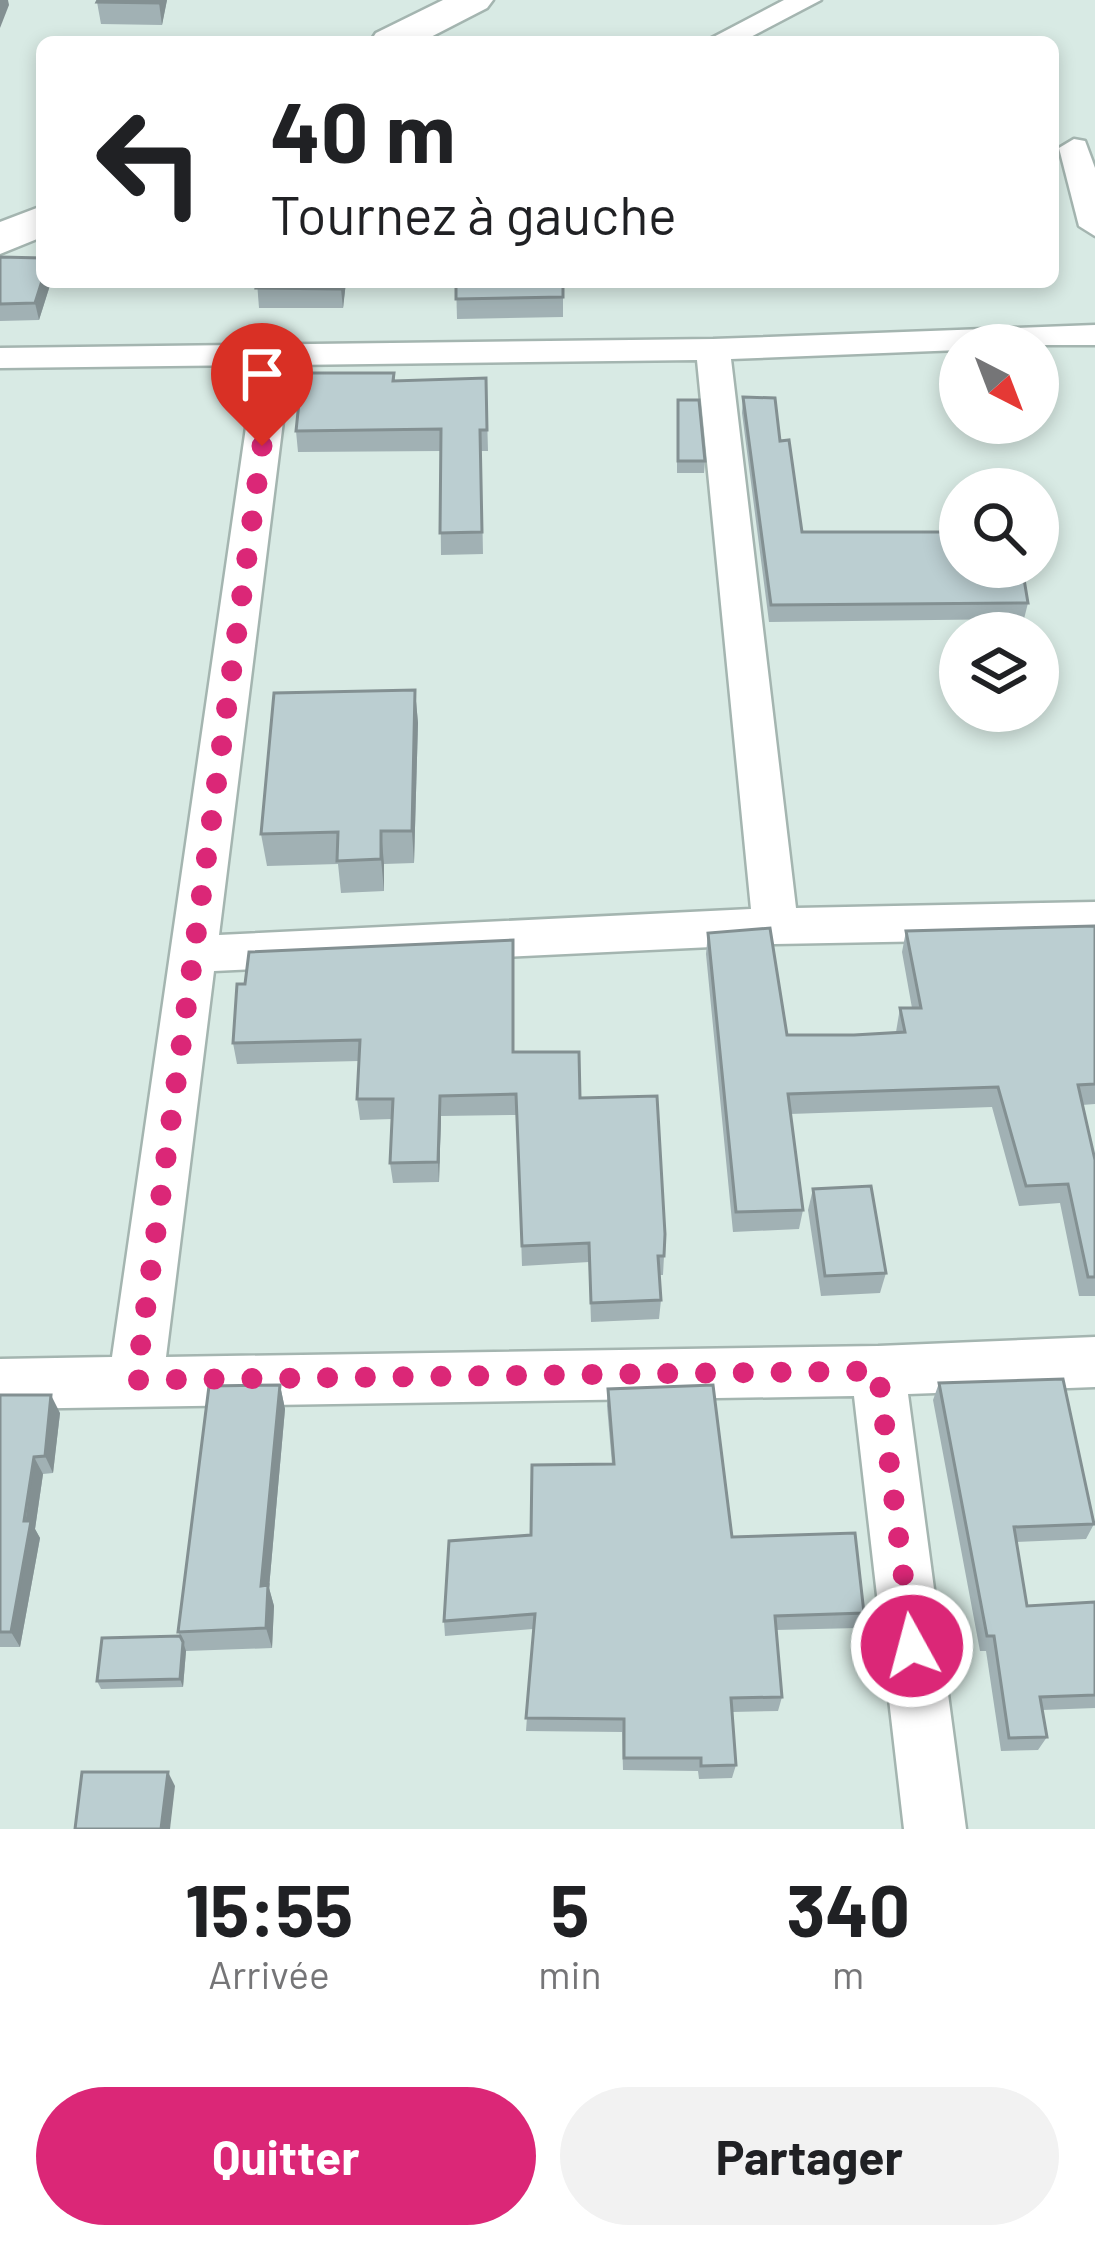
<!DOCTYPE html>
<html lang="fr">
<head>
<meta charset="utf-8">
<style>
  :root { --surface:#fff; --page:#f2f2f2; --text:#202124; --muted:#757577; --accent:#db2777 }
  body { margin:0; font-family:Barlow,sans-serif; background:var(--page); color:var(--text); height:100vh; display:flex; flex-direction:column; font-size:45px; white-space:nowrap }
  * { box-sizing:border-box; margin:0 }
  p { font-size:39px; color:var(--muted) }
  .icon { flex:none; width:66px; height:66px; fill:none; stroke:currentColor; stroke-width:2; stroke-linecap:round; stroke-linejoin:round }
  .map { position:relative; height:1829px; overflow:hidden }
  .details { display:flex; flex-direction:column; background:var(--surface); flex:1 }
  .details>* { flex:none }
  .banner { position:absolute; left:36px; top:36px; width:1023px; height:252px; border-radius:18px; box-shadow:0 6px 18px #0003; background:#fff; color:var(--text); overflow:hidden }
  .needle { width:78px; rotate:138deg }
  .tools { position:absolute; left:939px; top:324px; display:grid; gap:24px }
  .tools a { display:grid; place-items:center; width:120px; height:120px; border-radius:50%; background:var(--surface); box-shadow:0 6px 18px #0003; font-size:60px }
  .pin { position:absolute; display:grid; place-items:center; width:102px; height:102px; color:#fff; margin:-123px -51px; border-radius:50% 50% 50% 0; rotate:-45deg; box-shadow:0 0 12px #0007 }
  .pin .icon { rotate:45deg }
  .me { position:absolute; width:132px; margin:-66px; rotate:353deg; stroke-linejoin:round; filter:drop-shadow(0 0 9px #0008) }
  .turn { display:flex; align-items:center; gap:42px; height:252px; padding:0 36px; font-size:54px }
  .turn .icon { width:156px; height:156px; stroke-width:2.5 }
  .turn b { display:block; font-size:84px; line-height:102px }
  .eta { display:flex; justify-content:space-evenly; align-items:center; height:204px; text-align:center }
  .eta b { font-size:72px; font-weight:700; line-height:84px }
  .primary-button { display:flex; gap:24px; margin-top:auto; padding:24px 36px }
  .primary-button a { flex:1; height:138px; border-radius:72px; background:var(--accent); color:#fff; font-size:48px; font-weight:700; line-height:138px; text-align:center }
  .primary-button a+a { background:var(--page); color:var(--text) }
  .map>svg:first-child { display:block }
  .lines { fill:none; stroke-linecap:round; stroke-linejoin:round }
  .street-casing { stroke:#a4b5b0; stroke-width:5 }
  .secondary-casing { stroke:#a4b5b0; stroke-width:5 }
  .street { fill:#fff; fill-rule:evenodd }
  .secondary { fill:#fff; fill-rule:evenodd }
  .wall { fill:#a1b1b4 }
  .shaded-wall { fill:#839092 }
  .building { fill:#bbced1; stroke:#839092; stroke-width:3 }
  .route { stroke:#db2777; stroke-width:21; stroke-dasharray:0 37.8 }
</style>
</head>
<body>
<div class="map">
<svg width="1095" height="1829" viewBox="0 0 1095 1829">
  <rect width="100%" height="100%" fill="#d8eae4"/>
  <g class="lines">
    <defs>
      <g id="street">
        <path d="M 784,0 L 821,0 L 741,42 L 704,42 Z"/>
        <path d="M 1074,139 L 1085,141 L 1095,168 L 1095,236 L 1079,226 L 1059,148 Z"/>
        <path d="M 1095,325 L 1095,345 L 960,345 L 960,350 L 731,359 L 796,908 L 1095,902 L 1095,938 L 775,944 L 214,971 L 166,1357 L 878,1346 L 1095,1337 L 1095,1387 L 908,1394 L 966,1829 L 904,1829 L 854,1396 L 0,1409 L 0,1359 L 112,1357 L 255,365 L 0,368 L 0,348 L 713,339 ZM 697,360 L 751,909 L 219,935 L 290,365 Z"/>
      </g>
      <g id="secondary">
        <path d="M 443,0 L 493,0 L 487,8 L 421,42 L 370,42 L 376,33 Z"/>
        <path d="M 42,206 L 42,237 L 0,254 L 0,222 Z"/>
      </g>
    </defs>
    <!-- street casing -->
    <use href="#street" class="street-casing"/>
    <!-- secondary casing -->
    <use href="#secondary" class="secondary-casing"/>
    <!-- street -->
    <use href="#street" class="street"/>
    <!-- secondary -->
    <use href="#secondary" class="secondary"/>
  </g>
  <!-- wall -->
  <g class="wall">
    <path d="M 167,0 L 162,25 L 101,24 L 97,2 Z"/>
    <path d="M 0,257 L 42,282 L 51,282 L 39,320 L 0,321 Z"/>
    <path d="M 257,282 L 346,282 L 343,308 L 259,308 Z"/>
    <path d="M 376,282 L 417,282 L 377,285 Z"/>
    <path d="M 456,282 L 563,282 L 563,317 L 457,319 Z"/>
    <path d="M 394,373 L 395,381 L 486,378 L 488,451 L 481,451 L 483,554 L 441,555 L 440,451 L 298,452 L 296,431 Z"/>
    <path d="M 743,397 L 802,532 L 1028,603 L 1024,619 L 769,622 L 742,413 Z"/>
    <path d="M 677,412 L 705,461 L 704,473 L 677,473 Z"/>
    <path d="M 415,690 L 418,723 L 414,863 L 384,864 L 384,891 L 341,893 L 338,864 L 267,866 L 261,834 Z"/>
    <path d="M 1095,926 L 1095,1104 L 1082,1105 L 1095,1160 L 1095,1296 L 1079,1296 L 1060,1203 L 1019,1206 L 992,1107 L 790,1114 L 803,1210 L 799,1229 L 733,1232 L 706,954 L 708,933 L 787,1035 L 854,1035 L 896,1032 L 900,1008 L 912,1008 L 902,952 L 906,931 Z"/>
    <path d="M 237,984 L 513,1052 L 580,1098 L 664,1256 L 663,1275 L 660,1275 L 661,1300 L 659,1319 L 591,1322 L 589,1262 L 522,1266 L 517,1115 L 441,1116 L 439,1182 L 393,1183 L 390,1163 L 392,1119 L 360,1120 L 357,1099 L 359,1061 L 237,1064 L 233,1043 Z"/>
    <path d="M 813,1189 L 886,1273 L 880,1293 L 821,1296 L 808,1210 Z"/>
    <path d="M 939,1383 L 1094,1524 L 1086,1539 L 1016,1542 L 1027,1606 L 1095,1602 L 1095,1708 L 1042,1710 L 1047,1737 L 1038,1750 L 1001,1751 L 986,1651 L 980,1651 L 933,1400 Z"/>
    <path d="M 280,1385 L 285,1409 L 269,1588 L 274,1606 L 272,1648 L 186,1651 L 183,1687 L 101,1689 L 97,1681 L 180,1636 L 178,1632 Z"/>
    <path d="M 608,1389 L 732,1537 L 864,1613 L 858,1628 L 776,1630 L 782,1697 L 778,1711 L 732,1712 L 736,1765 L 732,1778 L 699,1779 L 698,1771 L 623,1770 L 622,1732 L 526,1731 L 533,1629 L 445,1636 L 444,1621 L 531,1535 L 612,1464 L 607,1406 Z"/>
    <path d="M 0,1395 L 60,1413 L 53,1473 L 43,1474 L 35,1529 L 40,1538 L 20,1647 L 0,1647 Z"/>
  </g>
  <!-- shaded-wall -->
  <g class="shaded-wall">
    <path d="M 0,0 L 8,0 L 9,5 L 0,28 Z"/>
    <path d="M 159,0 L 167,0 L 162,25 L 159,3 Z"/>
    <path d="M 42,282 L 51,282 L 39,320 L 35,303 Z"/>
    <path d="M 342,282 L 346,282 L 343,308 L 341,289 Z"/>
    <path d="M 415,690 L 418,723 L 414,863 L 412,831 Z"/>
    <path d="M 381,831 L 384,864 L 384,891 L 381,859 Z"/>
    <path d="M 440,1096 L 441,1116 L 439,1182 L 438,1162 Z"/>
    <path d="M 280,1385 L 285,1409 L 269,1588 L 274,1606 L 272,1648 L 266,1628 L 261,1586 Z"/>
    <path d="M 51,1395 L 60,1413 L 53,1473 L 45,1456 Z"/>
    <path d="M 34,1457 L 43,1474 L 35,1529 L 40,1538 L 20,1647 L 11,1632 Z"/>
    <path d="M 183,1642 L 186,1651 L 183,1687 L 180,1679 Z"/>
    <path d="M 168,1772 L 175,1786 L 170,1829 L 161,1829 Z"/>
  </g>
  <!-- building -->
  <g class="building">
    <path d="M 98,0 L 159,0 L 159,3 L 97,2 Z"/>
    <path d="M 0,257 L 42,258 L 42,281 L 35,303 L 0,304 Z"/>
    <path d="M 257,282 L 342,282 L 341,289 L 256,288 Z"/>
    <path d="M 456,282 L 563,282 L 563,297 L 456,299 Z"/>
    <path d="M 302,373 L 394,373 L 393,381 L 486,378 L 487,430 L 480,430 L 482,532 L 440,533 L 441,429 L 296,431 Z"/>
    <path d="M 743,397 L 775,398 L 780,441 L 789,440 L 802,532 L 960,532 L 960,567 L 1022,567 L 1028,603 L 771,605 Z"/>
    <path d="M 678,400 L 699,400 L 705,461 L 678,461 Z"/>
    <path d="M 415,690 L 412,831 L 381,831 L 381,859 L 337,861 L 338,832 L 261,834 L 274,693 Z"/>
    <path d="M 1095,926 L 1095,1084 L 1078,1085 L 1095,1160 L 1095,1277 L 1088,1277 L 1068,1184 L 1026,1186 L 998,1087 L 788,1094 L 803,1210 L 736,1212 L 708,933 L 770,928 L 787,1035 L 854,1035 L 905,1032 L 900,1008 L 921,1008 L 906,931 Z"/>
    <path d="M 513,940 L 513,1052 L 579,1052 L 580,1098 L 657,1096 L 665,1234 L 664,1256 L 658,1256 L 661,1300 L 591,1303 L 589,1243 L 522,1246 L 516,1094 L 440,1096 L 438,1162 L 390,1163 L 393,1099 L 357,1099 L 360,1040 L 233,1043 L 237,984 L 245,984 L 249,952 Z"/>
    <path d="M 871,1186 L 886,1273 L 825,1276 L 813,1189 Z"/>
    <path d="M 1063,1379 L 1094,1524 L 1014,1527 L 1027,1606 L 1095,1602 L 1095,1695 L 1040,1697 L 1047,1737 L 1009,1738 L 994,1636 L 987,1636 L 939,1383 Z"/>
    <path d="M 280,1385 L 261,1586 L 268,1585 L 266,1628 L 178,1632 L 209,1386 Z"/>
    <path d="M 713,1385 L 732,1537 L 855,1533 L 864,1613 L 775,1616 L 782,1697 L 731,1698 L 736,1765 L 701,1766 L 701,1758 L 624,1758 L 624,1719 L 526,1718 L 535,1614 L 444,1621 L 449,1541 L 531,1535 L 532,1465 L 614,1464 L 608,1389 Z"/>
    <path d="M 0,1395 L 51,1395 L 45,1456 L 34,1457 L 24,1521 L 31,1521 L 11,1632 L 0,1632 Z"/>
    <path d="M 180,1636 L 183,1642 L 180,1679 L 97,1681 L 102,1638 Z"/>
    <path d="M 82,1772 L 168,1772 L 161,1829 L 75,1829 Z"/>
  </g>
  <g class="lines">
    <!-- route -->
    <path class="route" d="M 262,446 L 136,1380 L 878,1371 L 912,1646"/>
  </g>
</svg>
<div class="tools">
<a><svg class="needle" viewBox="-14 -14 28 28"><path d="M0-13l5 13h-10z" fill="#e53935"/><path d="M0 13l5-13h-10z" fill="#757577"/></svg></a>
<a><svg class="icon" aria-label="search" viewBox="0 0 24 24"><circle cx="10" cy="10" r="6"/><path d="M15 15l6 6"/></svg></a>
<a><svg class="icon" aria-label="layers" viewBox="0 0 24 24"><path d="M12 4l9 5-9 5-9-5zM3 14l9 5 9-5"/></svg></a>
</div>
<div class="pin" style="left:262px;top:446px;background:#d93025"><svg class="icon" aria-label="arrive" viewBox="0 0 24 24"><path d="M6 21V4h12l-3 4 3 4H6"/></svg></div>
<svg class="me" style="left:912px;top:1646px" viewBox="-20 -20 40 40"><circle r="17" fill="#db2777" stroke="#fff" stroke-width="3"/><path d="M0-11L8 9 0 5-8 9z" fill="#fff"/></svg>
<div class="banner">
<div class="turn"><svg class="icon" aria-label="left" viewBox="0 0 24 24"><path d="M17 20v-9H6M10 6l-5 5 5 5"/></svg><div><b>40 m</b>Tournez à gauche</div></div>
</div>
</div>
<section class="details">
<div class="eta">
<div><b>15:55</b><p>Arrivée</p></div>
<div><b>5</b><p>min</p></div>
<div><b>340</b><p>m</p></div>
</div>
<div class="primary-button"><a>Quitter</a><a>Partager</a></div>
</section>
</body>
</html>
